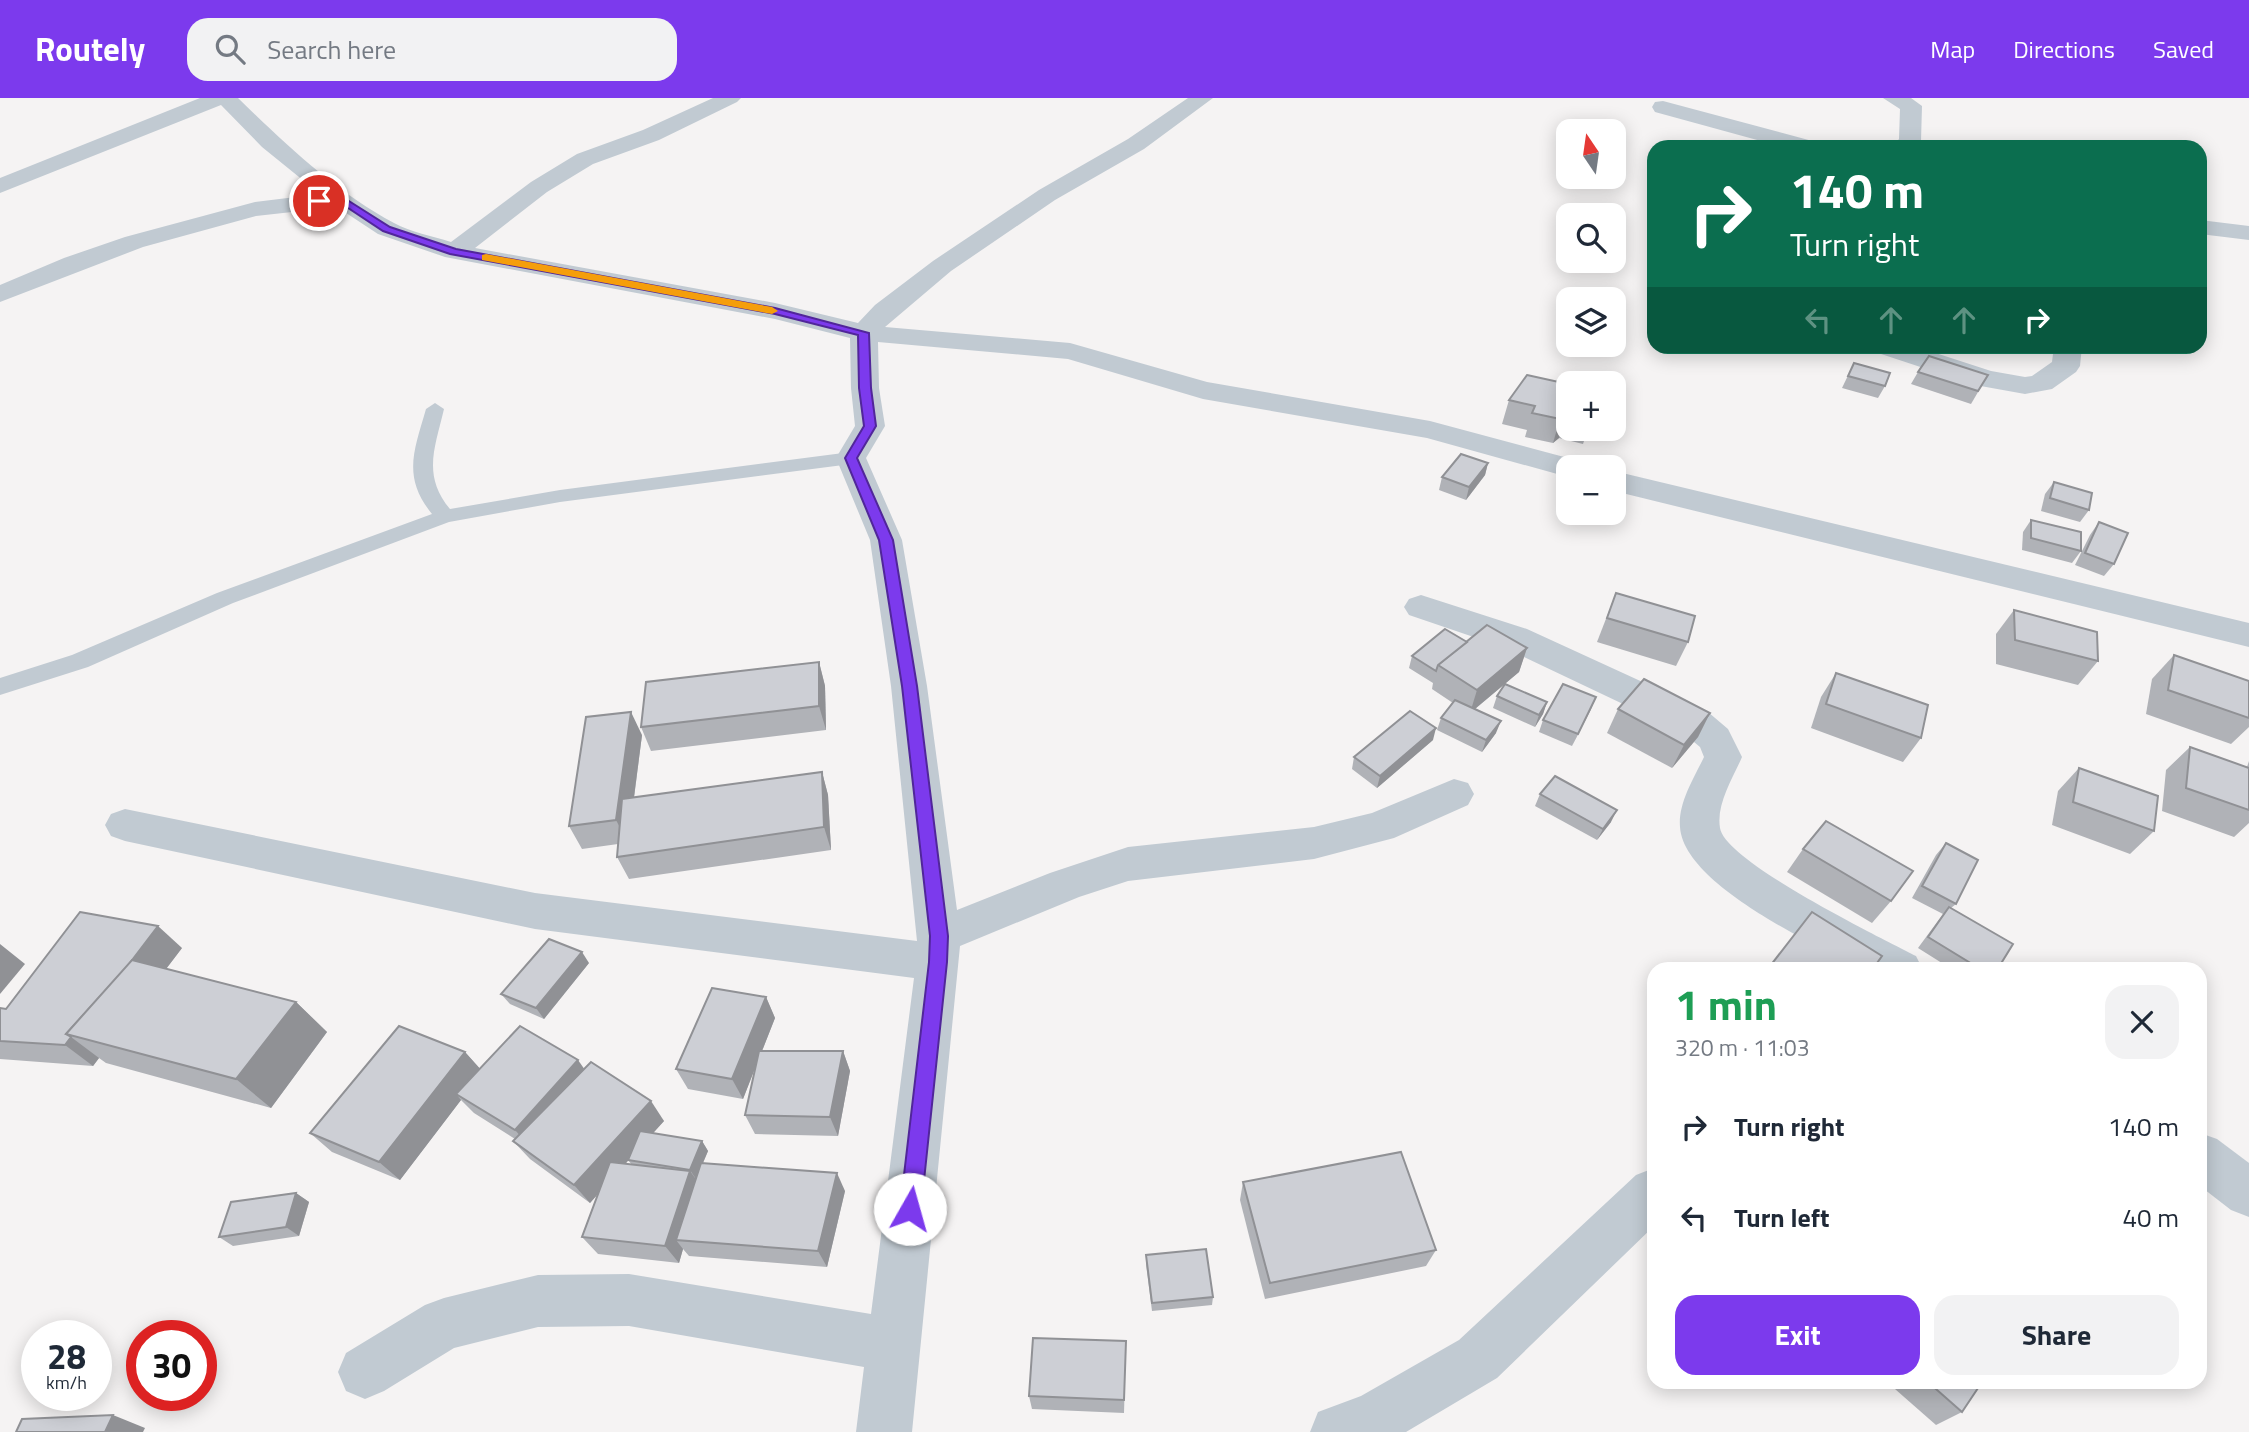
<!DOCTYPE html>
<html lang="en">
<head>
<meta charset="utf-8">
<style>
  :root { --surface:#fff; --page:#f2f2f3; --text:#1f2937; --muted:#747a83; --accent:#7c3aed }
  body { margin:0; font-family:"Titillium Web",sans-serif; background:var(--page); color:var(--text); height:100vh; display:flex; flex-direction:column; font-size:26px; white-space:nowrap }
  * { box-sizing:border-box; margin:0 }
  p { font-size:23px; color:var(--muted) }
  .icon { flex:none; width:38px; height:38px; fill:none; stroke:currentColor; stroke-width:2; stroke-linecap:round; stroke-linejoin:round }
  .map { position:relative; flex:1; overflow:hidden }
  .details { position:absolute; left:1647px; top:864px; width:560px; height:427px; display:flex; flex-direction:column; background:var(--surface); border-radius:21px; box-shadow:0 4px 18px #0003 }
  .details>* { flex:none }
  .guide { position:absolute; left:1647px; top:42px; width:560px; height:214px; border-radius:21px; box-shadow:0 4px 18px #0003; background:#0b6e4f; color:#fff; overflow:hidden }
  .needle { width:46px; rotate:347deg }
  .fabs { position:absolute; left:1556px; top:21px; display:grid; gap:14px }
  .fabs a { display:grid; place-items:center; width:70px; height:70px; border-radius:14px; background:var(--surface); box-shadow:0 4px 18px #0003; font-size:35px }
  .speed { position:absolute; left:21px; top:1222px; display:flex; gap:14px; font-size:35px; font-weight:700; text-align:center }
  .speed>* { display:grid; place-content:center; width:91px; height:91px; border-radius:50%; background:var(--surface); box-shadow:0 4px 18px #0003; line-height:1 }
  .speed small { font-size:18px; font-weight:400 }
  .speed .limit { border:10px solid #d22; background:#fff; color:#111 }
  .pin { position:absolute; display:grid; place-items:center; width:60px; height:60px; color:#fff; margin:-30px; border:4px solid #fff; border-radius:50%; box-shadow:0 2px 7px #0007 }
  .me { position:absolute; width:77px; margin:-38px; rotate:7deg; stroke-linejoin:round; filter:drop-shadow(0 0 5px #0008) }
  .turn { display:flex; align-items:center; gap:24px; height:147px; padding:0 28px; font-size:32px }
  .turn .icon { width:91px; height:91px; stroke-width:2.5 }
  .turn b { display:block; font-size:49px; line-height:60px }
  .lanes { display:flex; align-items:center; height:66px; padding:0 28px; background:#0003; justify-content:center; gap:35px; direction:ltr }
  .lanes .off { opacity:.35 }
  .round { display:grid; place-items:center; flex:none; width:74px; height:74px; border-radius:21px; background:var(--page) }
  .headline { display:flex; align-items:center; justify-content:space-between; height:119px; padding:0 28px }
  h1 { font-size:42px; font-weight:700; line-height:52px; color:#1e9e55 }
  .action { display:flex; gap:14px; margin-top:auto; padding:14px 28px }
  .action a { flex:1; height:80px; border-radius:21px; background:var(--accent); color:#fff; font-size:28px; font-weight:700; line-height:80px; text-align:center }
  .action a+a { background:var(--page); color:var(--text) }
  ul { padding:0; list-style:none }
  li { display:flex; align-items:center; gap:21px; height:91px; padding:0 28px }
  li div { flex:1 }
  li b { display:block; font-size:26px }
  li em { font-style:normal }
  header { display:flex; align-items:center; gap:42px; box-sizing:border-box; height:98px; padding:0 35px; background:var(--accent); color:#fff }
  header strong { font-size:33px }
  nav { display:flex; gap:38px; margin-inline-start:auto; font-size:24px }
  .search { width:490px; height:63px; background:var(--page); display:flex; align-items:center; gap:18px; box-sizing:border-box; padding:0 24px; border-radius:21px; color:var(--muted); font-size:26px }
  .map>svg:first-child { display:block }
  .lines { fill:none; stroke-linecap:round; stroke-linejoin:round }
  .service { fill:#c1cad2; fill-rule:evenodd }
  .minor { fill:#c1cad2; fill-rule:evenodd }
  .wall { fill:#b0b2b7; fill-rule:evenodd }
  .shaded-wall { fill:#909195 }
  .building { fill:#cdcfd5; stroke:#909195; stroke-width:2 }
  .route { fill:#7c3aed; stroke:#51269a; stroke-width:2 }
  .slow { fill:#f59e0b }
</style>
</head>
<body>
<header>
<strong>Routely</strong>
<div class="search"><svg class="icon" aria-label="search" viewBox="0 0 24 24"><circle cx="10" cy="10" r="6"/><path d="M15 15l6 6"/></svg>Search here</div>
<nav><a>Map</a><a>Directions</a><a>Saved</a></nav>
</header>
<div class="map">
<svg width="2249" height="1334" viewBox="0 0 2249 1334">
  <rect width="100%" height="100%" fill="#f5f3f3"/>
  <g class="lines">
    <!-- service -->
    <path class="service" d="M 435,305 L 444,311 C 435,350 422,377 450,411 L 560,392 L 851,354 L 861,360 L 851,366 L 560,404 L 449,424 L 233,505 L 88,569 L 0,597 L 0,580 L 72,557 L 217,495 L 432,416 C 402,379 414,353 426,311 Z"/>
    <!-- minor -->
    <g class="minor">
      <path d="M 200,0 L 238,0 C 285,46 336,94 394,125 C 411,134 432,138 451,144 L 531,84 L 577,56 L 643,32 L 713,0 L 741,0 L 737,4 L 659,42 L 593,66 L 547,94 L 475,150 L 775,205 L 858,225 L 875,207 L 933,163 L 1039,92 L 1128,41 L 1188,0 L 1213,0 L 1144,51 L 1055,102 L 951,173 L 885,229 L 1070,245 L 1207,284 L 1430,323 L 1579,363 L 1583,369 L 1568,369 L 1568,379 L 1427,340 L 1203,301 L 1068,261 L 878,244 L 879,290 L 885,328 L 866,360 L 902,442 L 927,588 L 957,812 L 1050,775 L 1128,749 L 1314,729 L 1372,715 L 1454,681 L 1468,685 L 1474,696 L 1468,707 L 1394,740 L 1314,761 L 1128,783 L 1079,799 L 960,848 L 912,1334 L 856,1334 L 864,1269 L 629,1228 L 538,1229 L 454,1250 L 384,1293 L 365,1301 L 346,1293 L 338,1274 L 346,1255 L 425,1207 L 444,1200 L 538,1177 L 629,1176 L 871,1216 L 914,880 L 535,831 L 125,743 L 111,738 L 105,727 L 111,716 L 125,711 L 535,795 L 917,843 L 891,588 L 870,442 L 836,360 L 855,328 L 851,290 L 850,240 L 775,221 L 445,159 L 378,136 L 337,109 L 256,118 L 143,149 L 0,204 L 0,187 L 64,160 L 125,139 L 255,104 L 320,96 L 262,49 L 221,7 L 0,95 L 0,80 Z"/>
      <path d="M 1883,0 L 1911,0 L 1922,8 L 1921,43 L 1917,49 L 1893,49 L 1899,41 L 1900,11 Z"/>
      <path d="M 1663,3 L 1816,44 L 1819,49 L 1783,49 L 1655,14 L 1652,9 L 1655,4 Z"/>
      <path d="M 2200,122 L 2249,128 L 2249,142 L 2200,136 Z"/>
      <path d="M 1872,248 L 1914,248 L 1991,273 L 2025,279 L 2032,278 L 2052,264 L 2054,248 L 2082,248 L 2080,268 L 2076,274 L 2052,291 L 2025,296 L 1975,287 L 1875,254 Z"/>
      <path d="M 1614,373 L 2249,525 L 2249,549 L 1614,393 Z"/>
      <path d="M 1421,497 L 1527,531 L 1708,614 L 1728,631 L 1742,659 C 1733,680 1716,706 1720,730 C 1725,764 1883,841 1916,858 L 1923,872 C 1905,872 1875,876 1859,871 C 1846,868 1833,857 1821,851 C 1782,829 1683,779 1680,729 C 1678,705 1694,680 1704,659 L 1700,649 L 1682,634 L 1503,549 L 1409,517 L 1404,509 L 1409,501 Z"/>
      <path d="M 2200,1035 L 2217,1041 L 2249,1065 L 2249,1119 L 2231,1112 L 2200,1088 Z"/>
      <path d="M 1654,1070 L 1654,1128 L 1497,1280 L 1406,1334 L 1310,1334 L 1318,1314 L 1361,1298 L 1459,1242 L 1636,1077 Z"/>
    </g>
  </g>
  <!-- wall -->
  <g class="wall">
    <path d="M 1854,265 L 1885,288 L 1878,300 L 1842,290 Z"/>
    <path d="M 1918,274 L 1988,277 L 1971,306 L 1911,286 Z"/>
    <path d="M 1568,286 L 1568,331 L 1588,331 L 1583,346 L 1559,340 L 1553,345 L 1525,339 L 1527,332 L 1502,326 L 1509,302 Z"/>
    <path d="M 1488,365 L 1485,377 L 1466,402 L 1439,392 L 1442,379 Z"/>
    <path d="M 2054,384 L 2089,412 L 2080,424 L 2041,413 L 2045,396 Z"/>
    <path d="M 2031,422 L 2081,453 L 2072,465 L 2022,452 L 2023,434 Z"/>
    <path d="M 2099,424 L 2114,466 L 2104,478 L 2075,467 L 2090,437 Z"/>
    <path d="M 1616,495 L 1688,544 L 1676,568 L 1597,544 Z"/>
    <path d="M 2014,512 L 2098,563 L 2078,587 L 1996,566 L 1996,536 Z"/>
    <path d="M 1467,544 L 1527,550 L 1519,574 L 1475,611 L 1496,635 L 1482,654 L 1437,632 L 1441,620 L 1453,605 L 1432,591 L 1433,585 L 1409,570 L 1412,558 Z"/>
    <path d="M 2174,557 L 2249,620 L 2249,629 L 2231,646 L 2146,616 L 2152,581 Z"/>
    <path d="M 819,564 L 825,588 L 826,632 L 651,653 L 641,629 Z"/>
    <path d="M 1836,575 L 1921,640 L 1903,664 L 1811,630 L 1821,599 Z"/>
    <path d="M 1497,598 L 1547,604 L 1543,616 L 1535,629 L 1493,610 Z"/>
    <path d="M 1591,611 L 1572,648 L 1539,634 L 1543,622 Z"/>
    <path d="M 1618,611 L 1710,615 L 1698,639 L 1672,670 L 1607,635 Z"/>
    <path d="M 642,637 L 634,700 L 822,674 L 828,697 L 831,752 L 629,781 L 617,759 L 618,746 L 582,751 L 569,728 Z"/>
    <path d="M 1433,642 L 1377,690 L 1352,671 L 1354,659 Z"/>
    <path d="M 2190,649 L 2247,669 L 2249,663 L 2249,725 L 2234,739 L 2162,713 L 2166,672 Z"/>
    <path d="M 2079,670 L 2154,733 L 2130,756 L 2052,727 L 2058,693 Z"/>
    <path d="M 1540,696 L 1611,724 L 1597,742 L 1535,708 Z"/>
    <path d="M 1946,745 L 1956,806 L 1951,810 L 1997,872 L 1953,872 L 1918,850 L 1943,816 L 1912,800 L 1936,757 Z"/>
    <path d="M 1803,751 L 1891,803 L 1872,825 L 1787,774 Z"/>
    <path d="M 182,850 L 166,871 L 296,904 L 327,934 L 271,1010 L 106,965 L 99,960 L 93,968 L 0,961 L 0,910 L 6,911 Z"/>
    <path d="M 589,865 L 544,921 L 510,906 L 501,896 Z"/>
    <path d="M 766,899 L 775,920 L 762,953 L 843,953 L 850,973 L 838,1038 L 755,1036 L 745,1017 L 756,967 L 743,1001 L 688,991 L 676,971 Z"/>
    <path d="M 465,954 L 480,971 L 584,971 L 664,1023 L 653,1035 L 702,1043 L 708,1053 L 703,1065 L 845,1093 L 827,1169 L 689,1158 L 683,1151 L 679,1165 L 598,1156 L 582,1139 L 599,1094 L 590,1105 L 530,1061 L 513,1043 L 515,1041 L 474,1015 L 461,1002 L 400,1082 L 332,1054 L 310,1035 ZM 628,1062 L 632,1067 L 625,1066 Z"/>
    <path d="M 1243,1084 L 1436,1152 L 1426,1168 L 1265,1201 L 1240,1102 Z"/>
    <path d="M 296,1095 L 309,1104 L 299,1138 L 233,1148 L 219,1139 Z"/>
    <path d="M 1146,1157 L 1213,1199 L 1212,1207 L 1152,1213 L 1146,1166 Z"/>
    <path d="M 1126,1243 L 1124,1315 L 1032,1311 L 1029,1298 Z"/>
    <path d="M 1887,1284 L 1982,1284 L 1962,1314 L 1936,1327 Z"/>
  </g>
  <!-- shaded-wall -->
  <g class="shaded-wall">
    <path d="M 1566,316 L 1559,340 L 1553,345 L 1560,321 Z"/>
    <path d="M 1488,365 L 1485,377 L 1466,402 L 1469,389 Z"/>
    <path d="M 1527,550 L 1519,574 L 1470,615 L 1477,592 Z"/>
    <path d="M 819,564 L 825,588 L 826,632 L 819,608 Z"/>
    <path d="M 1596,599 L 1591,611 L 1572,648 L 1578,636 Z"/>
    <path d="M 1547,604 L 1543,616 L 1535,629 L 1539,617 Z"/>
    <path d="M 631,614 L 642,637 L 628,745 L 616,722 Z"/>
    <path d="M 1710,615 L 1698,639 L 1672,670 L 1684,647 Z"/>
    <path d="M 1501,623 L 1496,635 L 1482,654 L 1486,642 Z"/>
    <path d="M 1436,630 L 1433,642 L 1377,690 L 1380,678 Z"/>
    <path d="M 822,674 L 828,697 L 831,752 L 824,729 Z"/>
    <path d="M 1617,712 L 1611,724 L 1597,742 L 1603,731 Z"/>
    <path d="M 158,828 L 182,850 L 108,947 L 73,937 Z"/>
    <path d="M 0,846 L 25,866 L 0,896 Z"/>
    <path d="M 582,854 L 589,865 L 544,921 L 536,910 Z"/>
    <path d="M 766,899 L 775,920 L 743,1001 L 732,981 Z"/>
    <path d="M 296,904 L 327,934 L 271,1010 L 236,981 Z"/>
    <path d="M 71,939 L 99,960 L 93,968 L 65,947 Z"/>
    <path d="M 843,953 L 850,973 L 838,1038 L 830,1019 Z"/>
    <path d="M 465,954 L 483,974 L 456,996 L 461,1002 L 400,1082 L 379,1064 Z"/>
    <path d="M 578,962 L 592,982 L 532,1051 L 515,1032 Z"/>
    <path d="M 651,1003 L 664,1023 L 590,1105 L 574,1087 Z"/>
    <path d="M 702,1043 L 708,1053 L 696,1081 L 690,1072 Z"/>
    <path d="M 690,1073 L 703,1091 L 676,1142 L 683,1151 L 679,1165 L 665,1148 Z"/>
    <path d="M 837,1075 L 845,1093 L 827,1169 L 818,1153 Z"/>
    <path d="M 296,1095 L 309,1104 L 299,1138 L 286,1129 Z"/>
    <path d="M 113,1317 L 145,1330 L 143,1334 L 105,1334 Z"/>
  </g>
  <!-- building -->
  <g class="building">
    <path d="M 1929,258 L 1988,277 L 1978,293 L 1918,274 Z"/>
    <path d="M 1854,265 L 1890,275 L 1885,288 L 1848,278 Z"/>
    <path d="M 1527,277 L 1568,286 L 1568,316 L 1566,316 L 1560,321 L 1532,315 L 1535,308 L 1509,302 Z"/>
    <path d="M 1461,356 L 1488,365 L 1469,389 L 1442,379 Z"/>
    <path d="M 2054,384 L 2092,395 L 2089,412 L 2050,400 Z"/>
    <path d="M 2031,422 L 2081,434 L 2081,453 L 2031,440 Z"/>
    <path d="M 2099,424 L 2128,435 L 2114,466 L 2085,455 Z"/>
    <path d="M 1616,495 L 1695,518 L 1688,544 L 1607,520 Z"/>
    <path d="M 2014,512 L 2097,534 L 2098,563 L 2015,542 Z"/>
    <path d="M 1487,527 L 1527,550 L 1477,592 L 1438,567 Z"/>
    <path d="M 1445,531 L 1467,544 L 1438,567 L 1436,573 L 1412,558 Z"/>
    <path d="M 2174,557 L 2249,583 L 2249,620 L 2168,592 Z"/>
    <path d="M 819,564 L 819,608 L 641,629 L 646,584 Z"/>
    <path d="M 1836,575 L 1928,607 L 1921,640 L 1826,606 Z"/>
    <path d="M 1644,581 L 1710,615 L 1684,647 L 1618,611 Z"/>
    <path d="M 1505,586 L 1547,604 L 1539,617 L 1497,598 Z"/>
    <path d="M 1563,586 L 1596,599 L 1578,636 L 1543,622 Z"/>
    <path d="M 1455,602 L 1501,623 L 1486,642 L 1441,620 Z"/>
    <path d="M 1410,613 L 1436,630 L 1380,678 L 1354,659 Z"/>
    <path d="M 631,614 L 616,722 L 569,728 L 586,619 Z"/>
    <path d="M 2190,649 L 2249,670 L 2249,712 L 2186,690 Z"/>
    <path d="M 2079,670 L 2158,698 L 2154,733 L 2073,704 Z"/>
    <path d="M 822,674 L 824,729 L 617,759 L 622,701 Z"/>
    <path d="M 1555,678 L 1617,712 L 1603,731 L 1540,696 Z"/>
    <path d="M 1826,723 L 1913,773 L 1891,803 L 1803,751 Z"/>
    <path d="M 1946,745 L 1978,762 L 1956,806 L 1922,788 Z"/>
    <path d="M 1949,809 L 2013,846 L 1997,872 L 1982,872 L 1928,839 Z"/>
    <path d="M 80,814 L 158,828 L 126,870 L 66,936 L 71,939 L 65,947 L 0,943 L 0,910 L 6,911 Z"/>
    <path d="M 1812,814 L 1882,858 L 1872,872 L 1767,872 Z"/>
    <path d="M 549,841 L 582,854 L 536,910 L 501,896 Z"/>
    <path d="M 132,862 L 296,904 L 236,981 L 66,936 Z"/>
    <path d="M 712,890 L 766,899 L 732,981 L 676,971 Z"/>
    <path d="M 399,928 L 465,954 L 379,1064 L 310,1035 Z"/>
    <path d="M 520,928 L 578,962 L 515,1032 L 456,996 Z"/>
    <path d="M 759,953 L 843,953 L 830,1019 L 745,1017 Z"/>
    <path d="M 591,964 L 651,1003 L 574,1087 L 513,1043 Z"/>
    <path d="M 640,1033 L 702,1043 L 690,1072 L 628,1062 Z"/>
    <path d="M 1401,1054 L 1436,1152 L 1270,1185 L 1243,1084 Z"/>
    <path d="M 610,1064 L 690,1073 L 665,1148 L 582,1139 Z"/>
    <path d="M 701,1065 L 837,1075 L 818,1153 L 676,1142 Z"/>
    <path d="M 296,1095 L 286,1129 L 219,1139 L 231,1104 Z"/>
    <path d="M 1206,1151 L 1213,1199 L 1152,1205 L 1146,1157 Z"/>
    <path d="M 1033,1240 L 1126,1243 L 1124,1302 L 1029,1298 Z"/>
    <path d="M 1928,1284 L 1982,1284 L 1962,1314 Z"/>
    <path d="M 113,1317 L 105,1334 L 16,1334 L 22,1321 Z"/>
  </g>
  <!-- route -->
  <path class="route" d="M 341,98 L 390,129 L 456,151 L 775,210 L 869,235 L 871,290 L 876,328 L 857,360 L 893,442 L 917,588 L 948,838 L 947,864 L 921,1111 L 917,1118 L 910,1121 L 903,1118 L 900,1111 L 929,864 L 930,838 L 902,588 L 879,442 L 845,360 L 864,328 L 859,290 L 858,237 L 775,216 L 450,156 L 383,133 L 339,104 L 319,106 L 314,103 Z"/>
  <!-- slow -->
  <path class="slow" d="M 486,156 L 772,209 L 778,213 L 772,216 L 482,162 L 482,157 Z"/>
</svg>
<div class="fabs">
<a><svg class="needle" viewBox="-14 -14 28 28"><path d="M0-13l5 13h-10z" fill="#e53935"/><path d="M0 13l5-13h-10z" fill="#747a83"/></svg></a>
<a><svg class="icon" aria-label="search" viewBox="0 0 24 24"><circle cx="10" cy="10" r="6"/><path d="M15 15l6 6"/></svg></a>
<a><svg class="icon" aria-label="layers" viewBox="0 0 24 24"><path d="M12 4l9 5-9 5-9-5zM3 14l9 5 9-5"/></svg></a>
<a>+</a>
<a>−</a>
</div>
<div class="speed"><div>28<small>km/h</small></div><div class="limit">30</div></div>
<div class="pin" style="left:319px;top:103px;background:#d93025"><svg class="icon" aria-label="arrive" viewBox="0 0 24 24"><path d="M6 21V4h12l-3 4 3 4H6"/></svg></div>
<svg class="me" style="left:910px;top:1111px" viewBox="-20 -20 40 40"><circle r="19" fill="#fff"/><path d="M0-13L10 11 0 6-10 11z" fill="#7c3aed"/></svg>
<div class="guide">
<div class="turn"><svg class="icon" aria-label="right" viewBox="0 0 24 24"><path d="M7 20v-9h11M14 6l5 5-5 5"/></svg><div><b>140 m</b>Turn right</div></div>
<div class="lanes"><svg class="icon off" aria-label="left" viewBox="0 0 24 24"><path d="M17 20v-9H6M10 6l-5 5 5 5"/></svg><svg class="icon off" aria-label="ahead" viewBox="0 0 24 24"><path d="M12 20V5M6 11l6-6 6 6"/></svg><svg class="icon off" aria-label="ahead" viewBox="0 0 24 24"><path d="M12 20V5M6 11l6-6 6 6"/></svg><svg class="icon" aria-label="right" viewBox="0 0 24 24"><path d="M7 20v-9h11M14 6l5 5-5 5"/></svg></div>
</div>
<section class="details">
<div class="headline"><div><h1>1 min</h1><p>320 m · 11:03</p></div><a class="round"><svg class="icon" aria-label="close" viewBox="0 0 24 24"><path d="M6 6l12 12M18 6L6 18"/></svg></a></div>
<ul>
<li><svg class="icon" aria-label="right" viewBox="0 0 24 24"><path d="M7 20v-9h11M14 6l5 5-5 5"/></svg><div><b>Turn right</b></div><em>140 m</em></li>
<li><svg class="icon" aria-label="left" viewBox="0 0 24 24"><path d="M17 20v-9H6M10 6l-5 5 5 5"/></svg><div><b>Turn left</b></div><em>40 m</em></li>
</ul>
<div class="action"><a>Exit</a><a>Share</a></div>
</section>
</div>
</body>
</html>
